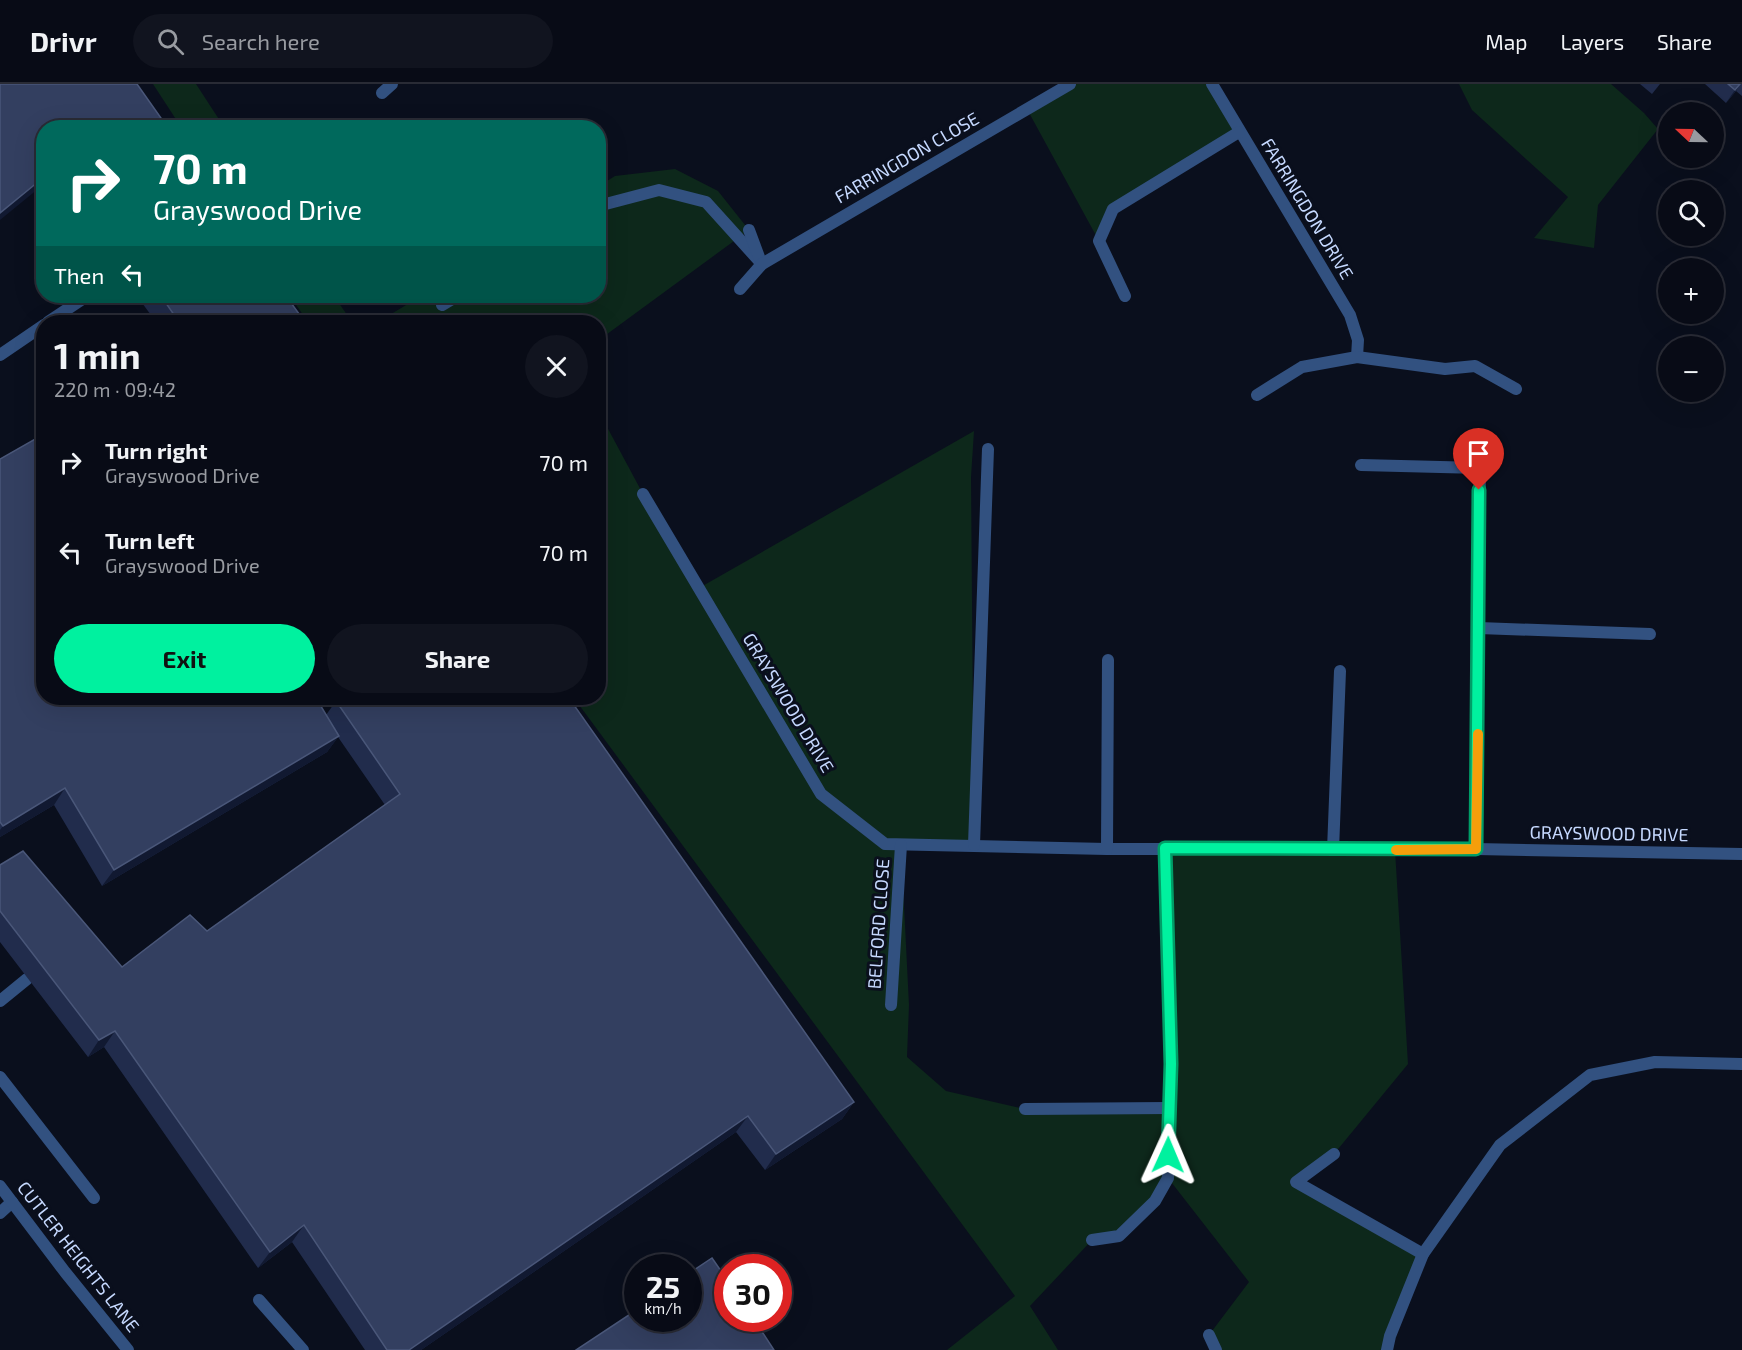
<!DOCTYPE html>
<html lang="en">
<head>
<meta charset="utf-8">
<style>
  :root { --surface:#080b16; --page:#11141f; --text:#f1f3f6; --muted:#989ba1; --line:#292b35; --accent:#00f19f }
  body { margin:0; font-family:"Exo 2",sans-serif; background:var(--page); color:var(--text); height:100vh; display:flex; flex-direction:column; font-size:22px; white-space:nowrap }
  * { box-sizing:border-box; margin:0 }
  p { font-size:20px; color:var(--muted) }
  .icon { flex:none; width:33px; height:33px; fill:none; stroke:currentColor; stroke-width:2; stroke-linecap:round; stroke-linejoin:round }
  .map { position:relative; flex:1; overflow:hidden }
  .panel { position:absolute; left:36px; top:231px; width:570px; height:390px; display:flex; flex-direction:column; background:var(--surface); border-radius:24px; box-shadow:0 6px 24px #0002,0 0 0 2px var(--line) }
  .panel>* { flex:none }
  .banner { position:absolute; left:36px; top:36px; width:570px; height:183px; border-radius:24px; box-shadow:0 6px 24px #0002,0 0 0 2px var(--line); background:#00695c; color:#fff; overflow:hidden }
  .needle { width:39px; rotate:292deg }
  .tools { position:absolute; left:1658px; top:18px; display:grid; gap:12px }
  .tools a { display:grid; place-items:center; width:66px; height:66px; border-radius:50%; background:var(--surface); box-shadow:0 6px 24px #0002,0 0 0 2px var(--line); font-size:30px }
  .speed { position:absolute; left:624px; top:1170px; display:flex; gap:12px; font-size:30px; font-weight:700; text-align:center }
  .speed>* { display:grid; place-content:center; width:78px; height:78px; border-radius:50%; background:var(--surface); box-shadow:0 6px 24px #0002,0 0 0 2px var(--line); line-height:1 }
  .speed small { font-size:15px; font-weight:400 }
  .speed .limit { border:9px solid #d22; background:#fff; color:#111 }
  .pin { position:absolute; display:grid; place-items:center; width:51px; height:51px; color:#fff; margin:-62px -26px; border-radius:50% 50% 50% 0; rotate:-45deg; box-shadow:0 0 6px #0007 }
  .pin .icon { rotate:45deg }
  .me { position:absolute; width:66px; margin:-33px; rotate:1deg; stroke-linejoin:round; filter:drop-shadow(0 0 4px #0008) }
  .turn { display:flex; align-items:center; gap:21px; height:126px; padding:0 18px; font-size:27px }
  .turn .icon { width:78px; height:78px; stroke-width:2.5 }
  .turn b { display:block; font-size:42px; line-height:51px }
  .then { display:flex; align-items:center; height:57px; padding:0 18px; background:#0003; gap:12px; font-size:22px }
  .round { display:grid; place-items:center; flex:none; width:63px; height:63px; border-radius:32px; background:var(--page) }
  .overview { display:flex; align-items:center; justify-content:space-between; height:102px; padding:0 18px }
  h1 { font-size:36px; font-weight:700; line-height:45px }
  .button { display:flex; gap:12px; margin-top:auto; padding:12px 18px }
  .button a { flex:1; height:69px; border-radius:36px; background:var(--accent); color:#111; font-size:24px; font-weight:700; line-height:69px; text-align:center }
  .button a+a { background:var(--page); color:var(--text) }
  ul { padding:0; list-style:none }
  li { display:flex; align-items:center; gap:18px; height:90px; padding:0 18px }
  li div { flex:1 }
  li b { display:block; font-size:22px }
  li em { font-style:normal }
  header { display:flex; align-items:center; gap:36px; box-sizing:border-box; height:84px; padding:0 30px; background:var(--surface); border-bottom:2px solid var(--line) }
  header strong { font-size:28px }
  nav { display:flex; gap:33px; margin-inline-start:auto; font-size:21px }
  .search { width:420px; height:54px; background:var(--page); display:flex; align-items:center; gap:15px; box-sizing:border-box; padding:0 21px; border-radius:33px; color:var(--muted); font-size:22px }
  .map>svg:first-child { display:block }
  .green { fill:#0d281b }
  .lines { fill:none; stroke-linecap:round; stroke-linejoin:round }
  .service { stroke:#325180; stroke-width:12 }
  .minor { stroke:#325180; stroke-width:12 }
  .tertiary { stroke:#325180; stroke-width:12 }
  .wall { fill:#212c4c }
  .shaded-wall { fill:#111931 }
  .building { fill:#333f60; stroke:#4a5779; stroke-width:1.5 }
  .route-casing { stroke:#009d67; stroke-width:15 }
  .route { stroke:#00f19f; stroke-width:10 }
  .slow { stroke:#f59e0b; stroke-width:10 }
  .labels { text-anchor:middle; stroke-width:6; stroke-linejoin:round; paint-order:stroke }
  .street-label { font-size:18px; fill:#c6d9ff; stroke:#0a0f1d }
</style>
</head>
<body>
<header>
<strong>Drivr</strong>
<div class="search"><svg class="icon" aria-label="search" viewBox="0 0 24 24"><circle cx="10" cy="10" r="6"/><path d="M15 15l6 6"/></svg>Search here</div>
<nav><a>Map</a><a>Layers</a><a>Share</a></nav>
</header>
<div class="map">
<svg width="1742" height="1266" viewBox="0 0 1742 1266">
  <rect width="100%" height="100%" fill="#0a0f1d"/>
  <!-- green -->
  <g class="green">
    <path d="M 153,0 L 196,0 L 224,43 L 181,43 Z"/>
    <path d="M 1070,0 L 1212,0 L 1239,48 L 1113,125 L 1099,157 L 1027,25 Z"/>
    <path d="M 1459,0 L 1611,0 L 1644,29 L 1658,45 L 1598,121 L 1594,164 L 1534,154 L 1568,113 L 1472,26 Z"/>
    <path d="M 675,85 L 718,107 L 749,146 L 599,256 L 598,238 L 378,238 L 421,212 L 598,212 L 599,102 L 615,92 Z"/>
    <path d="M 290,212 L 334,212 L 352,238 L 308,238 Z"/>
    <path d="M 599,328 L 643,410 L 699,504 L 974,347 L 971,393 L 974,761 L 901,762 L 909,921 L 907,973 L 946,1007 L 1025,1025 L 1169,1024 L 1165,764 L 1395,766 L 1408,980 L 1334,1070 L 1296,1098 L 1423,1170 L 1387,1266 L 1216,1266 L 1209,1251 L 1249,1198 L 1168,1094 L 1119,1152 L 1092,1156 L 1030,1222 L 1058,1266 L 947,1266 L 1015,1212 L 574,614 L 598,614 Z"/>
  </g>
  <g class="lines">
    <!-- service -->
    <g class="service">
      <path d="M 48,238 L 87,212"/>
      <path d="M 0,271 L 44,241"/>
      <path d="M 0,917 L 27,895"/>
      <path d="M 0,993 L 94,1114"/>
      <path d="M 1334,1070 L 1296,1098 L 1423,1170"/>
      <path d="M 0,1129 L 12,1118"/>
      <path d="M 259,1216 L 303,1266"/>
    </g>
    <!-- minor -->
    <g class="minor">
      <path d="M 1212,0 L 1350,231 L 1358,256 L 1357,273"/>
      <path d="M 382,9 L 392,0"/>
      <path d="M 598,122 L 659,106 L 706,118 L 762,180"/>
      <path d="M 749,146 L 759,173"/>
      <path d="M 740,205 L 762,180 L 1070,0"/>
      <path d="M 1125,212 L 1099,157 L 1113,125 L 1239,48"/>
      <path d="M 442,221 L 457,212"/>
      <path d="M 1257,311 L 1302,283 L 1357,273 L 1445,285 L 1475,282 L 1516,305"/>
      <path d="M 1361,381 L 1480,384 L 1476,765"/>
      <path d="M 643,410 L 821,710 L 885,760 L 1107,765 L 1476,765 L 1742,770"/>
      <path d="M 1479,544 L 1650,550"/>
      <path d="M 974,761 L 988,365"/>
      <path d="M 1107,765 L 1108,576"/>
      <path d="M 1333,766 L 1340,587"/>
      <path d="M 891,921 L 901,761"/>
      <path d="M 1025,1025 L 1169,1024"/>
      <path d="M 1092,1156 L 1119,1152 L 1155,1117 L 1168,1094 L 1171,980 L 1165,764"/>
      <path d="M 1209,1251 L 1216,1266"/>
      <path d="M 1387,1266 L 1390,1252 L 1423,1170 L 1500,1061 L 1590,991 L 1655,978 L 1742,980"/>
    </g>
    <!-- tertiary -->
    <path class="tertiary" d="M 0,1102 L 65,1188 L 128,1266"/>
  </g>
  <!-- wall -->
  <g class="wall">
    <path d="M 1640,0 L 1660,0 L 1652,10 Z"/>
    <path d="M 1705,0 L 1742,0 L 1742,12 L 1736,7 L 1726,19 Z"/>
    <path d="M 137,212 L 286,212 L 305,238 L 156,238 Z"/>
    <path d="M 0,375 L 326,631 L 336,617 L 854,1018 L 842,1035 L 765,1086 L 736,1048 L 421,1266 L 365,1266 L 292,1158 L 258,1184 L 104,963 L 88,973 L 0,858 L 0,781 L 122,883 L 207,847 L 385,721 L 338,653 L 327,668 L 102,802 L 54,721 L 0,753 Z"/>
  </g>
  <!-- shaded-wall -->
  <g class="shaded-wall">
    <path d="M 1740,0 L 1736,7 L 1726,19 L 1735,6 Z"/>
    <path d="M 44,93 L 44,100 L 0,136 L 0,129 Z"/>
    <path d="M 339,652 L 327,668 L 102,802 L 114,786 Z"/>
    <path d="M 65,704 L 54,721 L 0,753 L 0,746 L 3,742 Z"/>
    <path d="M 115,947 L 104,963 L 88,973 L 99,956 Z"/>
    <path d="M 854,1018 L 842,1035 L 765,1086 L 776,1070 Z"/>
    <path d="M 748,1032 L 736,1048 L 421,1266 L 409,1266 Z"/>
    <path d="M 304,1141 L 292,1158 L 258,1184 L 270,1168 Z"/>
  </g>
  <!-- building -->
  <g class="building">
    <path d="M 0,0 L 137,0 L 168,44 L 44,44 L 44,93 L 0,129 Z"/>
    <path d="M 1728,0 L 1740,0 L 1735,6 Z"/>
    <path d="M 161,212 L 286,212 L 305,238 L 179,238 Z"/>
    <path d="M 44,350 L 44,614 L 316,614 L 339,652 L 114,786 L 65,704 L 3,742 L 0,738 L 0,375 Z"/>
    <path d="M 342,614 L 569,614 L 854,1018 L 776,1070 L 748,1032 L 409,1266 L 387,1266 L 304,1141 L 270,1168 L 115,947 L 99,956 L 0,827 L 0,781 L 23,767 L 122,883 L 190,831 L 207,847 L 400,710 L 336,617 Z"/>
    <path d="M 712,1174 L 728,1197 L 728,1234 L 753,1234 L 774,1266 L 576,1266 L 638,1225 L 638,1234 L 688,1234 L 688,1190 Z"/>
  </g>
  <g class="lines">
    <defs>
      <path id="route" d="M 1168,1071 L 1171,980 L 1165,764 L 1476,765 L 1479,406"/>
    </defs>
    <!-- route casing -->
    <use href="#route" class="route-casing"/>
    <!-- route -->
    <use href="#route" class="route"/>
    <!-- slow -->
    <path class="slow" d="M 1396,766 L 1476,765 L 1478,650"/>
  </g>
  <g class="labels">
    <!-- street labels -->
    <g class="street-label">
      <text transform="translate(907 74) rotate(-30)" y="6">FARRINGDON CLOSE</text>
      <text transform="translate(1307 125) rotate(59)" y="6">FARRINGDON DRIVE</text>
      <text transform="translate(788 619) rotate(59)" y="6">GRAYSWOOD DRIVE</text>
      <text transform="translate(1609 750) rotate(1)" y="6">GRAYSWOOD DRIVE</text>
      <text transform="translate(879 840) rotate(-86)" y="6">BELFORD CLOSE</text>
      <text transform="translate(78 1173) rotate(52)" y="6">CUTLER HEIGHTS LANE</text>
    </g>
  </g>
</svg>
<div class="tools">
<a><svg class="needle" viewBox="-14 -14 28 28"><path d="M0-13l5 13h-10z" fill="#e53935"/><path d="M0 13l5-13h-10z" fill="#989ba1"/></svg></a>
<a><svg class="icon" aria-label="search" viewBox="0 0 24 24"><circle cx="10" cy="10" r="6"/><path d="M15 15l6 6"/></svg></a>
<a>+</a>
<a>−</a>
</div>
<div class="speed"><div>25<small>km/h</small></div><div class="limit">30</div></div>
<div class="pin" style="left:1479px;top:406px;background:#d93025"><svg class="icon" aria-label="arrive" viewBox="0 0 24 24"><path d="M6 21V4h12l-3 4 3 4H6"/></svg></div>
<svg class="me" style="left:1168px;top:1071px" viewBox="-20 -20 40 40"><path d="M0-17L14 15 0 8-14 15z" fill="#00f19f" stroke="#fff" stroke-width="4"/></svg>
<div class="banner">
<div class="turn"><svg class="icon" aria-label="right" viewBox="0 0 24 24"><path d="M7 20v-9h11M14 6l5 5-5 5"/></svg><div><b>70 m</b>Grayswood Drive</div></div>
<div class="then">Then<svg class="icon" aria-label="left" viewBox="0 0 24 24"><path d="M17 20v-9H6M10 6l-5 5 5 5"/></svg></div>
</div>
<section class="panel">
<div class="overview"><div><h1>1 min</h1><p>220 m · 09:42</p></div><a class="round"><svg class="icon" aria-label="close" viewBox="0 0 24 24"><path d="M6 6l12 12M18 6L6 18"/></svg></a></div>
<ul>
<li><svg class="icon" aria-label="right" viewBox="0 0 24 24"><path d="M7 20v-9h11M14 6l5 5-5 5"/></svg><div><b>Turn right</b><p>Grayswood Drive</p></div><em>70 m</em></li>
<li><svg class="icon" aria-label="left" viewBox="0 0 24 24"><path d="M17 20v-9H6M10 6l-5 5 5 5"/></svg><div><b>Turn left</b><p>Grayswood Drive</p></div><em>70 m</em></li>
</ul>
<div class="button"><a>Exit</a><a>Share</a></div>
</section>
</div>
</body>
</html>
